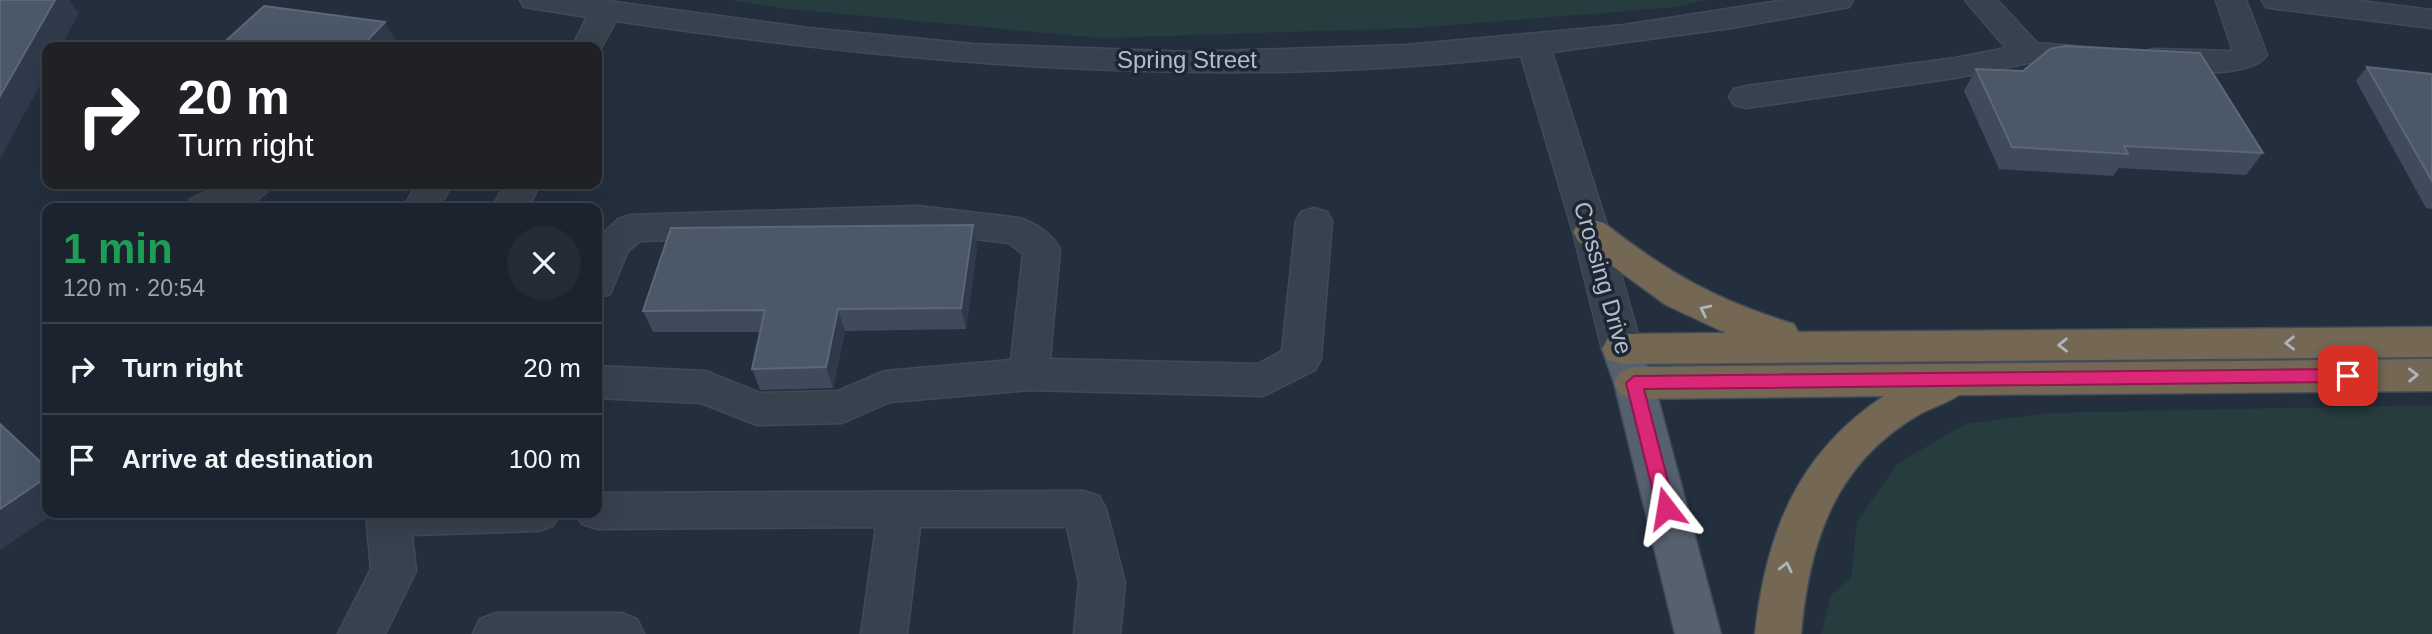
<!DOCTYPE html>
<html lang="en">
<head>
<meta charset="utf-8">
<style>
  :root { --surface:#1b232e; --page:#242b36; --text:#f1f3f6; --muted:#a0a4aa; --line:#39404a }
  body { margin:0; font-family:Arial,sans-serif; background:var(--page); color:var(--text); height:100vh; display:flex; flex-direction:column; font-size:26px; white-space:nowrap }
  * { box-sizing:border-box; margin:0 }
  p { font-size:23px; color:var(--muted) }
  .icon { flex:none; width:38px; height:38px; fill:none; stroke:currentColor; stroke-width:2; stroke-linecap:round; stroke-linejoin:round }
  .map { position:relative; flex:1; overflow:hidden }
  .panel { position:absolute; left:42px; top:203px; width:560px; height:315px; display:flex; flex-direction:column; background:var(--surface); border-radius:14px; box-shadow:0 7px 28px #0002,0 0 0 2px var(--line) }
  .panel>* { flex:none }
  .banner { position:absolute; left:42px; top:42px; width:560px; height:147px; border-radius:14px; box-shadow:0 7px 28px #0002,0 0 0 2px var(--line); background:#202124; color:#fff; overflow:hidden }
  .pin { position:absolute; display:grid; place-items:center; width:60px; height:60px; color:#fff; margin:-30px; border-radius:14px; box-shadow:0 4px 10px #0006 }
  .me { position:absolute; width:77px; margin:-38px; rotate:346deg; stroke-linejoin:round; filter:drop-shadow(0 0 5px #0008) }
  .turn { display:flex; align-items:center; gap:24px; height:147px; padding:0 21px; font-size:32px }
  .turn .icon { width:91px; height:91px; stroke-width:2.5 }
  .turn b { display:block; font-size:49px; line-height:60px }
  .round { display:grid; place-items:center; flex:none; width:74px; height:74px; border-radius:37px; background:var(--page) }
  .summary { display:flex; align-items:center; justify-content:space-between; height:119px; padding:0 21px }
  h1 { font-size:42px; font-weight:700; line-height:52px; color:#1e9e55 }
  ul { padding:0; list-style:none }
  li { display:flex; align-items:center; gap:21px; height:91px; padding:0 21px; border-top:2px solid var(--line) }
  li div { flex:1 }
  li b { display:block; font-size:26px }
  li em { font-style:normal }
  .map>svg:first-child { display:block }
  .green { fill:#263c3f }
  .lines { fill:none; stroke-linecap:round; stroke-linejoin:round }
  .minor-casing { stroke:#414a57; stroke-width:3 }
  .major-casing { stroke:#414a57; stroke-width:3 }
  .highway-casing { stroke:#434c59; stroke-width:3 }
  .minor { fill:#38414e; fill-rule:evenodd }
  .major { fill:#56606e; fill-rule:evenodd }
  .highway { fill:#746855; fill-rule:evenodd }
  .wall { fill:#3f4b5c }
  .shaded-wall { fill:#2f3b4b }
  .building { fill:#4b5868; stroke:#5c6777; stroke-width:2 }
  .oneway { stroke:#aeb4bd }
  .route { fill:#db2777; stroke:#8e194d; stroke-width:2 }
  .labels { text-anchor:middle; stroke-width:7; stroke-linejoin:round; paint-order:stroke }
  .street-label { font-size:24px; fill:#b4bcc9; stroke:#1d2633 }
</style>
</head>
<body>
<div class="map">
<svg width="2432" height="634" viewBox="0 0 2432 634">
  <rect width="100%" height="100%" fill="#242f3e"/>
  <!-- green -->
  <g class="green">
    <path d="M 729,0 L 1707,0 L 1676,7 L 1415,28 L 1100,38 L 789,9 Z"/>
    <path d="M 2432,405 L 2432,634 L 1821,634 L 1831,595 L 1851,578 L 1857,522 L 1897,464 L 1965,424 L 2049,413 Z"/>
  </g>
  <g class="lines">
    <defs>
      <g id="minor">
        <path d="M 520,0 L 600,0 L 808,28 L 973,44 L 1190,52 L 1407,45 L 1624,25 L 1785,0 L 1853,0 L 1849,7 L 1838,9 L 1731,28 L 1552,52 L 1609,232 L 1642,349 L 1636,360 L 1622,364 L 1608,360 L 1602,349 L 1573,232 L 1521,56 C 1218,91 916,65 616,21 L 597,55 L 597,47 L 572,47 L 587,17 L 524,7 Z"/>
        <path d="M 1965,0 L 1997,0 L 2037,43 L 2108,49 L 2113,56 L 2108,63 L 2097,66 L 2028,63 L 1955,78 L 1746,108 L 1734,105 L 1729,97 L 1734,89 L 1746,86 L 1955,58 L 2006,48 Z"/>
        <path d="M 2216,0 L 2246,0 L 2267,55 C 2250,80 2170,73 2143,66 L 2138,59 L 2143,52 L 2154,49 L 2233,51 Z"/>
        <path d="M 2262,0 L 2353,0 L 2432,10 L 2432,28 L 2277,9 L 2266,7 Z"/>
        <path d="M 224,184 L 273,184 C 255,213 214,208 185,208 L 190,199 Z"/>
        <path d="M 417,184 L 452,184 L 439,208 L 403,208 Z"/>
        <path d="M 505,184 L 540,184 L 528,208 L 492,208 Z"/>
        <path d="M 918,206 L 1019,218 C 1036,223 1052,234 1060,249 L 1050,359 L 1258,364 L 1282,351 L 1296,221 L 1301,212 L 1314,208 L 1327,212 L 1332,221 L 1321,359 L 1315,370 L 1263,396 L 1029,390 L 890,402 L 842,423 L 757,425 L 701,403 L 597,398 L 597,366 L 705,371 L 760,393 L 838,391 L 885,371 L 1011,360 L 1023,254 L 1009,243 L 918,232 L 640,241 L 628,251 L 610,294 L 597,298 L 597,239 L 618,219 L 631,215 Z"/>
        <path d="M 1084,491 L 1099,496 L 1106,509 L 1125,583 L 1120,634 L 1074,634 L 1079,583 L 1067,527 L 920,527 L 907,634 L 861,634 L 876,527 L 597,529 L 582,524 L 576,513 L 597,513 L 597,493 Z"/>
        <path d="M 366,513 L 560,513 L 553,526 L 538,531 L 412,535 L 416,571 L 385,634 L 338,634 L 371,569 Z"/>
        <path d="M 496,613 L 621,613 L 637,619 L 644,634 L 473,634 L 480,619 Z"/>
      </g>
      <path id="major" d="M 1622,334 L 1636,338 L 1654,383 L 1721,634 L 1675,634 L 1614,383 L 1602,349 L 1608,338 Z"/>
      <g id="highway">
        <path d="M 1591,219 L 1604,223 C 1668,273 1716,300 1794,324 L 1798,332 L 2432,327 L 2432,357 L 1622,364 L 1608,360 L 1602,349 L 1608,338 L 1622,334 L 1726,333 L 1666,305 L 1578,241 L 1573,232 L 1578,223 Z"/>
        <path d="M 2432,359 L 2432,391 L 1959,395 C 1947,403 1933,407 1920,414 C 1835,463 1809,541 1801,634 L 1755,634 C 1766,533 1797,454 1884,396 L 1634,399 L 1620,394 L 1614,383 L 1620,372 L 1634,367 Z"/>
      </g>
    </defs>
    <!-- minor casing -->
    <use href="#minor" class="minor-casing"/>
    <!-- major casing -->
    <use href="#major" class="major-casing"/>
    <!-- highway casing -->
    <use href="#highway" class="highway-casing"/>
    <!-- minor -->
    <use href="#minor" class="minor"/>
    <!-- major -->
    <use href="#major" class="major"/>
    <!-- highway -->
    <use href="#highway" class="highway"/>
  </g>
  <!-- wall -->
  <g class="wall">
    <path d="M 2367,67 L 2432,74 L 2432,209 L 2426,208 L 2356,81 Z"/>
    <path d="M 1976,69 L 2023,71 L 2263,153 L 2246,175 L 2119,168 L 2113,176 L 1999,169 L 1964,91 Z"/>
    <path d="M 977,247 L 966,329 L 845,331 L 833,388 L 760,390 L 752,369 L 760,332 L 653,332 L 643,311 Z"/>
  </g>
  <!-- shaded-wall -->
  <g class="shaded-wall">
    <path d="M 55,0 L 69,0 L 79,13 L 61,47 L 47,47 L 47,72 L 0,159 L 0,96 Z"/>
    <path d="M 385,22 L 396,41 L 390,47 L 361,47 Z"/>
    <path d="M 270,184 L 285,184 L 274,189 Z"/>
    <path d="M 973,225 L 977,247 L 966,329 L 961,308 Z"/>
    <path d="M 838,309 L 845,331 L 833,388 L 826,367 Z"/>
    <path d="M 0,423 L 47,467 L 47,468 L 0,424 Z"/>
    <path d="M 47,477 L 47,513 L 55,513 L 0,550 L 0,509 Z"/>
  </g>
  <!-- building -->
  <g class="building">
    <path d="M 0,0 L 55,0 L 0,96 Z"/>
    <path d="M 264,6 L 385,22 L 361,47 L 219,47 Z"/>
    <path d="M 2065,46 L 2200,53 L 2263,153 L 2124,146 L 2128,154 L 2012,147 L 1976,69 L 2023,71 L 2050,49 Z"/>
    <path d="M 2367,67 L 2432,74 L 2432,181 Z"/>
    <path d="M 973,225 L 961,308 L 838,309 L 826,367 L 752,369 L 765,310 L 643,311 L 671,228 Z"/>
    <path d="M 0,424 L 47,468 L 47,477 L 0,509 Z"/>
  </g>
  <!-- one-way arrows -->
  <defs><path id="oneway-chevron" d="M-2-3.5L2.5 0L-2 3.5" fill="none" stroke-width="1.6" stroke-linecap="round" stroke-linejoin="round" transform="scale(1.75)"/></defs>
  <g class="oneway">
    <use href="#oneway-chevron" transform="translate(1705 310) rotate(-154)"/>
    <use href="#oneway-chevron" transform="translate(2290 343) rotate(179)"/>
    <use href="#oneway-chevron" transform="translate(2063 345) rotate(179)"/>
    <use href="#oneway-chevron" transform="translate(2413 375) rotate(-1)"/>
    <use href="#oneway-chevron" transform="translate(1786 567) rotate(-77)"/>
  </g>
  <!-- route -->
  <path class="route" d="M 2348,369 L 2356,376 L 2348,382 L 1644,389 L 1675,508 L 1666,516 L 1657,508 L 1626,383 L 1634,376 Z"/>
  <g class="labels">
    <!-- street labels -->
    <g class="street-label">
      <text x="1187" y="68">Spring Street</text>
      <text transform="translate(1603 278) rotate(74)" y="8">Crossing Drive</text>
    </g>
  </g>
</svg>
<div class="pin" style="left:2348px;top:376px;background:#d93025"><svg class="icon" aria-label="arrive" viewBox="0 0 24 24"><path d="M6 21V4h12l-3 4 3 4H6"/></svg></div>
<svg class="me" style="left:1666px;top:508px" viewBox="-20 -20 40 40"><path d="M0-17L14 15 0 8-14 15z" fill="#db2777" stroke="#fff" stroke-width="4"/></svg>
<div class="banner">
<div class="turn"><svg class="icon" aria-label="right" viewBox="0 0 24 24"><path d="M7 20v-9h11M14 6l5 5-5 5"/></svg><div><b>20 m</b>Turn right</div></div>
</div>
<section class="panel">
<div class="summary"><div><h1>1 min</h1><p>120 m · 20:54</p></div><a class="round"><svg class="icon" aria-label="close" viewBox="0 0 24 24"><path d="M6 6l12 12M18 6L6 18"/></svg></a></div>
<ul>
<li><svg class="icon" aria-label="right" viewBox="0 0 24 24"><path d="M7 20v-9h11M14 6l5 5-5 5"/></svg><div><b>Turn right</b></div><em>20 m</em></li>
<li><svg class="icon" aria-label="arrive" viewBox="0 0 24 24"><path d="M6 21V4h12l-3 4 3 4H6"/></svg><div><b>Arrive at destination</b></div><em>100 m</em></li>
</ul>
</section>
</div>
</body>
</html>
